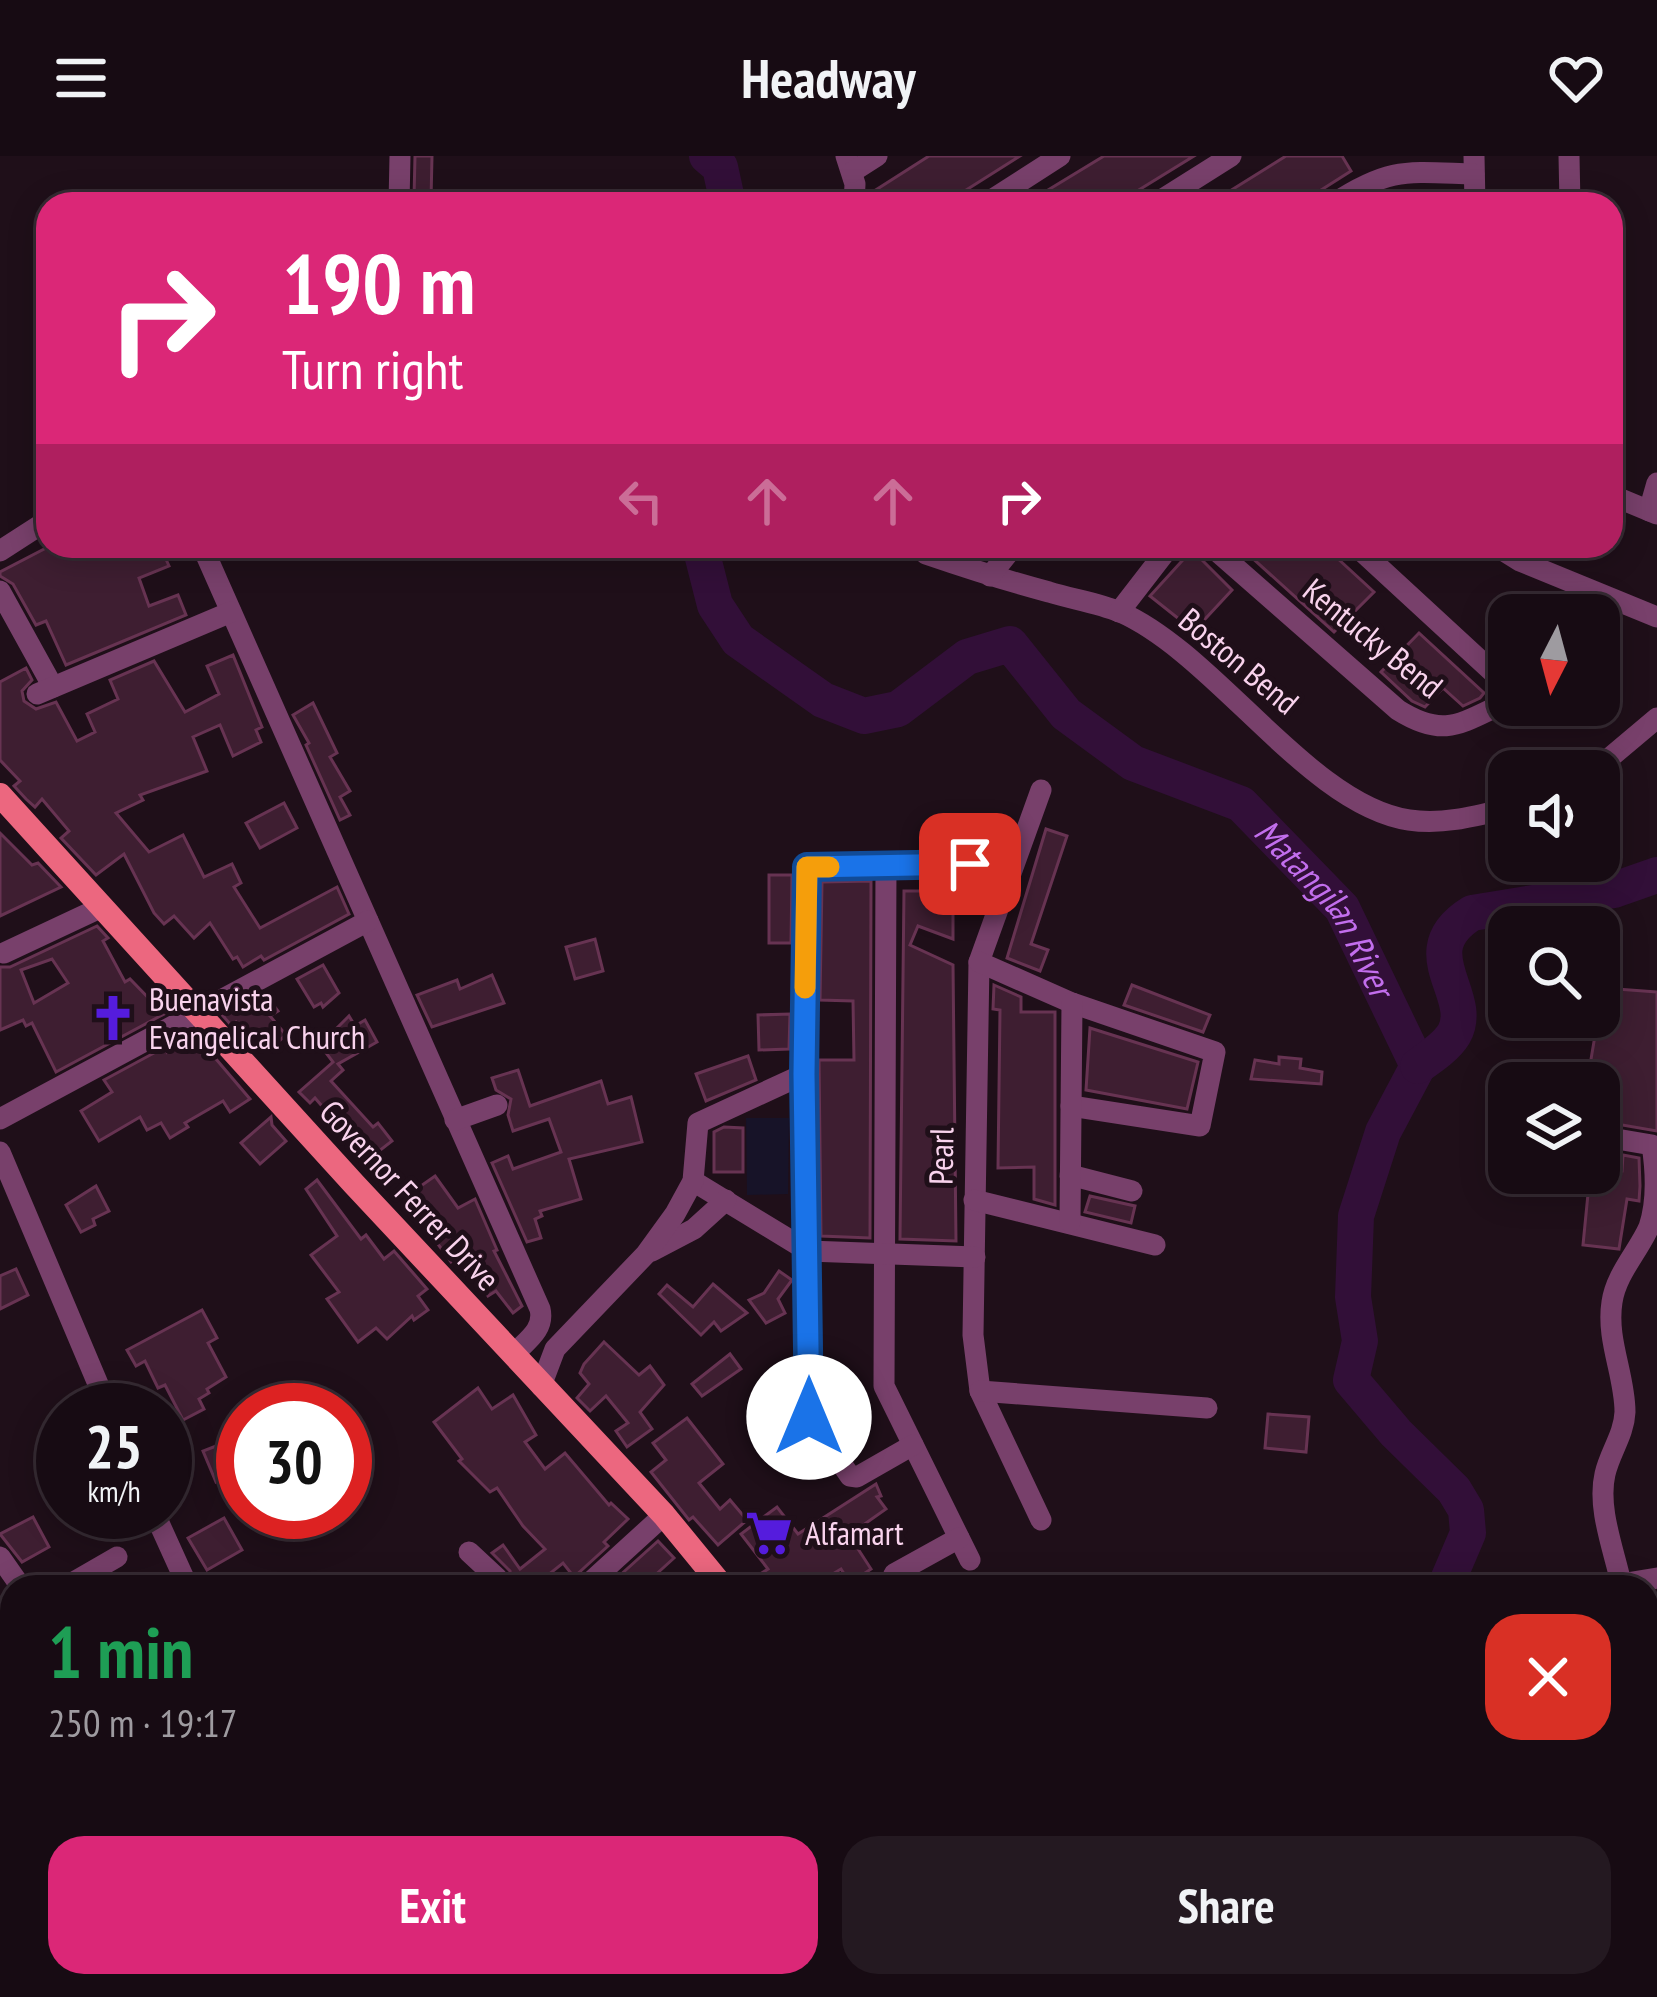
<!DOCTYPE html>
<html lang="en">
<head>
<meta charset="utf-8">
<style>
  :root { --surface:#170b13; --page:#241921; --text:#f1f3f6; --muted:#9e9ba0; --line:#362b33; --accent:#db2777 }
  body { margin:0; font-family:"PT Sans Narrow",sans-serif; background:var(--page); color:var(--text); height:100vh; display:flex; flex-direction:column; font-size:45px; white-space:nowrap }
  * { box-sizing:border-box; margin:0 }
  p { font-size:39px; color:var(--muted) }
  .icon { flex:none; width:66px; height:66px; fill:none; stroke:currentColor; stroke-width:2; stroke-linecap:round; stroke-linejoin:round }
  .map { position:relative; flex:1; overflow:hidden }
  .side { position:absolute; left:0px; top:1419px; width:1659px; height:423px; display:flex; flex-direction:column; background:var(--surface); border-radius:36px 36px 0 0; box-shadow:0 6px 30px #0003,0 0 0 3px var(--line) }
  .side>* { flex:none }
  .top-card { position:absolute; left:36px; top:36px; width:1587px; height:366px; border-radius:36px; box-shadow:0 6px 30px #0003,0 0 0 3px var(--line); background:#db2777; color:#fff; overflow:hidden }
  .needle { width:78px; rotate:186deg }
  .fabs { position:absolute; left:1488px; top:438px; display:grid; gap:24px }
  .fabs a { display:grid; place-items:center; width:132px; height:132px; border-radius:24px; background:var(--surface); box-shadow:0 6px 30px #0003,0 0 0 3px var(--line); font-size:60px }
  .speed { position:absolute; left:36px; top:1227px; display:flex; gap:24px; font-size:60px; font-weight:700; text-align:center }
  .speed>* { display:grid; place-content:center; width:156px; height:156px; border-radius:50%; background:var(--surface); box-shadow:0 6px 30px #0003,0 0 0 3px var(--line); line-height:1 }
  .speed small { font-size:30px; font-weight:400 }
  .speed .limit { border:18px solid #d22; background:#fff; color:#111 }
  .pin { position:absolute; display:grid; place-items:center; width:102px; height:102px; color:#fff; margin:-51px; border-radius:24px; box-shadow:0 6px 18px #0006 }
  .me { position:absolute; width:132px; margin:-66px; rotate:0deg; stroke-linejoin:round; filter:drop-shadow(0 0 9px #0008) }
  .turn { display:flex; align-items:center; gap:42px; height:252px; padding:0 48px; font-size:54px }
  .turn .icon { width:156px; height:156px; stroke-width:2.5 }
  .turn b { display:block; font-size:84px; line-height:102px }
  .lanes { display:flex; align-items:center; height:114px; padding:0 48px; background:#0003; justify-content:center; gap:60px; direction:ltr }
  .lanes .off { opacity:.35 }
  .round { display:grid; place-items:center; flex:none; width:126px; height:126px; border-radius:36px; background:var(--page) }
  .summary { display:flex; align-items:center; justify-content:space-between; height:204px; padding:0 48px }
  h1 { font-size:72px; font-weight:800; line-height:90px; color:#1e9e55 }
  .cta { display:flex; gap:24px; margin-top:auto; padding:24px 48px }
  .cta a { flex:1; height:138px; border-radius:36px; background:var(--accent); color:#fff; font-size:48px; font-weight:800; line-height:138px; text-align:center }
  .cta a+a { background:var(--page); color:var(--text) }
  header { display:flex; justify-content:space-between; align-items:center; height:156px; padding:0 48px; background:var(--surface); font-size:54px; font-weight:800 }
  .map>svg:first-child { display:block }
  .green { fill:#171328 }
  .lines { fill:none; stroke-linecap:round; stroke-linejoin:round }
  .river { stroke:#320f38; stroke-width:36 }
  .building { fill:#3e1e31; stroke:#673352; stroke-width:3; fill-rule:evenodd }
  .minor { stroke:#78406b; stroke-width:21 }
  .major { stroke:#ec677f; stroke-width:24 }
  .route-casing { stroke:#114b97; stroke-width:30 }
  .route { stroke:#1a73e8; stroke-width:21 }
  .slow { stroke:#f59e0b; stroke-width:21 }
  .labels { text-anchor:middle; stroke-width:10; stroke-linejoin:round; paint-order:stroke }
  .street-label { font-size:33px; fill:#f9d3ed; stroke:#1f0f19 }
  .poi-label { font-size:33px; fill:#f9d3ed; stroke:#1f0f19; text-anchor:start }
  .water-label { font-size:36px; font-style:italic; fill:#c26eed; stroke:#1f0f19 }
</style>
</head>
<body>
<header><svg class="icon" aria-label="menu" viewBox="0 0 24 24"><path d="M4 6h16M4 12h16M4 18h16"/></svg>Headway<svg class="icon" aria-label="heart" viewBox="0 0 24 24"><path d="M12 20l-8-8c-3-5 5-10 8-4 3-6 11-1 8 4z"/></svg></header>
<div class="map">
<svg width="1657" height="1841" viewBox="0 0 1657 1841">
  <rect width="100%" height="100%" fill="#1f0f19"/>
  <!-- green -->
  <path class="green" d="M 746,962 L 789,962 L 788,1038 L 747,1039 Z"/>
  <g class="lines">
    <!-- river -->
    <g class="river">
      <path d="M 707,0 L 720,11 L 728,48"/>
      <path id="s1" d="M 700,390 L 715,449 L 738,484 L 823,544 L 864,560 L 898,553 L 967,501 L 1010,488 L 1066,558 L 1133,607 L 1241,648 L 1342,752 L 1418,910 L 1383,976 L 1356,1060 L 1353,1141 L 1360,1185 L 1351,1224 L 1396,1277 L 1454,1334 L 1466,1354 L 1468,1377 L 1445,1431"/>
      <path d="M 1418,910 C 1431,901 1446,891 1454,878 C 1476,839 1409,796 1472,757 L 1614,734 L 1657,719"/>
      <path d="M 1638,1830 L 1646,1841"/>
    </g>
  </g>
  <!-- building -->
  <g class="building">
    <path d="M 415,0 L 432,0 L 431,44 L 414,42 Z"/>
    <path d="M 929,0 L 1020,0 L 944,48 L 878,48 L 871,37 Z"/>
    <path d="M 1104,0 L 1194,0 L 1116,48 L 1025,48 Z"/>
    <path d="M 1286,0 L 1342,0 L 1351,15 L 1299,48 L 1209,48 Z"/>
    <path d="M 50,390 L 160,390 L 169,410 L 139,422 L 149,450 L 178,439 L 186,459 L 66,509 L 46,465 L 36,469 L 13,428 L 0,420 L 0,416 Z"/>
    <path d="M 1239,390 L 1324,390 L 1374,436 L 1334,476 Z"/>
    <path d="M 1192,394 L 1232,434 L 1194,475 L 1150,440 Z"/>
    <path d="M 1419,477 L 1484,537 L 1480,542 L 1463,550 L 1443,532 L 1425,551 L 1412,545 L 1381,516 Z"/>
    <path d="M 233,499 L 262,571 L 256,574 L 261,586 L 233,600 L 220,569 L 193,581 L 207,615 L 140,639 L 143,644 L 116,657 L 149,696 L 183,679 L 204,721 L 232,708 L 241,727 L 234,731 L 260,772 L 337,731 L 349,758 L 264,804 L 261,800 L 243,811 L 237,801 L 233,803 L 210,767 L 194,782 L 174,760 L 164,768 L 154,757 L 124,698 L 96,719 L 61,682 L 69,675 L 42,643 L 35,651 L 26,643 L 14,630 L 20,625 L 0,604 L 0,526 L 26,512 L 32,524 L 22,535 L 24,545 L 36,553 L 56,546 L 77,585 L 95,576 L 87,558 L 118,543 L 110,524 L 154,505 L 185,556 L 219,538 L 207,510 Z"/>
    <path d="M 313,547 L 337,597 L 330,601 L 350,635 L 340,641 L 350,659 L 340,664 L 306,589 L 309,587 L 293,559 Z"/>
    <path d="M 284,647 L 297,672 L 260,692 L 246,667 Z"/>
    <path d="M 1046,673 L 1067,680 L 1031,788 L 1048,794 L 1040,815 L 1007,802 Z"/>
    <path d="M 0,677 L 32,709 L 38,707 L 61,731 L 0,760 Z"/>
    <path d="M 769,719 L 792,719 L 791,787 L 769,787 Z"/>
    <path d="M 871,725 L 870,1082 L 821,1080 L 819,904 L 854,904 L 853,845 L 820,844 L 822,726 Z"/>
    <path d="M 904,735 L 973,735 L 973,753 L 953,753 L 953,783 L 918,770 L 910,789 L 953,809 L 956,1085 L 900,1083 Z"/>
    <path d="M 97,770 L 108,782 L 103,785 L 125,826 L 130,823 L 164,858 L 56,916 L 32,867 L 26,870 L 23,864 L 0,874 L 0,811 L 10,811 ZM 52,803 L 68,827 L 34,847 L 21,814 Z"/>
    <path d="M 595,783 L 603,815 L 575,823 L 566,791 Z"/>
    <path d="M 323,809 L 339,837 L 323,851 L 321,847 L 314,851 L 297,823 Z"/>
    <path d="M 492,819 L 504,847 L 432,871 L 417,839 L 457,824 L 460,833 Z"/>
    <path d="M 994,829 L 1021,841 L 1021,856 L 1055,856 L 1055,1049 L 1034,1043 L 1034,1011 L 998,1012 L 1000,854 L 993,853 Z"/>
    <path d="M 1132,829 L 1210,859 L 1203,876 L 1124,849 Z"/>
    <path d="M 1603,832 L 1657,836 L 1657,975 L 1599,965 L 1599,927 L 1587,927 Z"/>
    <path d="M 265,838 L 278,855 L 270,860 L 286,879 L 273,890 L 265,880 L 252,890 L 236,866 L 232,870 L 223,860 Z"/>
    <path d="M 790,858 L 789,893 L 759,894 L 758,859 Z"/>
    <path d="M 349,860 L 355,870 L 365,864 L 377,886 L 338,908 L 343,914 L 331,925 L 373,971 L 378,967 L 392,985 L 374,999 L 346,965 L 340,971 L 315,942 L 310,947 L 299,936 L 333,906 L 320,889 Z"/>
    <path d="M 1090,872 L 1198,906 L 1187,953 L 1086,934 Z"/>
    <path d="M 193,876 L 250,943 L 230,956 L 223,945 L 185,967 L 188,971 L 170,982 L 161,967 L 147,974 L 140,961 L 99,985 L 81,955 L 112,936 L 104,924 L 165,891 L 167,896 Z"/>
    <path d="M 748,900 L 756,924 L 706,945 L 696,918 Z"/>
    <path d="M 1279,901 L 1301,903 L 1300,912 L 1322,916 L 1321,928 L 1251,923 L 1255,904 L 1279,908 Z"/>
    <path d="M 518,914 L 530,950 L 601,925 L 608,948 L 631,941 L 642,986 L 569,1003 L 581,1043 L 540,1055 L 542,1060 L 535,1063 L 541,1082 L 527,1086 L 492,1007 L 508,1000 L 513,1013 L 561,996 L 549,963 L 513,975 L 508,959 L 511,943 L 496,934 L 492,922 Z"/>
    <path d="M 271,961 L 272,969 L 286,985 L 260,1008 L 241,987 Z"/>
    <path d="M 724,971 L 743,972 L 743,1016 L 714,1016 L 714,976 Z"/>
    <path d="M 1623,999 L 1639,1002 L 1640,1030 L 1639,1045 L 1627,1043 L 1619,1093 L 1583,1089 L 1588,1038 L 1529,1036 L 1530,1017 L 1622,1015 Z"/>
    <path d="M 435,1020 L 458,1052 L 475,1043 L 497,1094 L 494,1095 L 522,1150 L 513,1157 L 496,1135 L 488,1140 L 462,1098 L 451,1106 L 421,1065 L 432,1057 L 415,1034 Z"/>
    <path d="M 317,1024 L 361,1083 L 366,1079 L 384,1103 L 394,1095 L 427,1133 L 418,1140 L 428,1154 L 414,1164 L 412,1160 L 387,1183 L 376,1172 L 358,1186 L 327,1143 L 339,1136 L 311,1099 L 337,1080 L 306,1033 Z"/>
    <path d="M 96,1030 L 109,1055 L 93,1063 L 95,1069 L 81,1076 L 66,1049 Z"/>
    <path d="M 1090,1040 L 1135,1050 L 1131,1067 L 1085,1056 Z"/>
    <path d="M 16,1113 L 28,1139 L 0,1153 L 0,1120 Z"/>
    <path d="M 779,1115 L 792,1124 L 778,1143 L 785,1157 L 766,1167 L 749,1144 L 764,1137 Z"/>
    <path d="M 713,1128 L 747,1157 L 721,1175 L 714,1166 L 701,1179 L 659,1138 L 667,1129 L 693,1151 Z"/>
    <path d="M 202,1154 L 217,1182 L 208,1187 L 226,1221 L 207,1233 L 209,1237 L 199,1243 L 204,1253 L 183,1264 L 165,1229 L 158,1232 L 145,1205 L 136,1210 L 127,1194 Z"/>
    <path d="M 604,1186 L 639,1219 L 650,1210 L 664,1229 L 640,1256 L 652,1273 L 627,1291 L 616,1275 L 628,1267 L 606,1240 L 590,1255 L 577,1242 L 589,1228 L 580,1217 L 584,1208 Z"/>
    <path d="M 730,1198 L 741,1213 L 702,1240 L 692,1228 Z"/>
    <path d="M 478,1232 L 492,1253 L 513,1239 L 536,1279 L 525,1286 L 545,1313 L 565,1297 L 609,1349 L 611,1347 L 628,1363 L 604,1386 L 608,1390 L 574,1421 L 563,1407 L 533,1431 L 512,1431 L 510,1415 L 492,1397 L 503,1389 L 520,1413 L 545,1393 L 523,1370 L 497,1332 L 490,1336 L 459,1305 L 462,1303 L 434,1266 Z"/>
    <path d="M 1268,1258 L 1309,1261 L 1306,1296 L 1265,1292 Z"/>
    <path d="M 687,1262 L 723,1308 L 699,1327 L 720,1353 L 730,1344 L 747,1364 L 718,1389 L 693,1361 L 689,1364 L 651,1316 L 666,1304 L 653,1287 Z"/>
    <path d="M 229,1285 L 231,1289 L 243,1285 L 243,1315 L 216,1326 L 203,1295 Z"/>
    <path d="M 876,1328 L 881,1340 L 877,1341 L 886,1353 L 849,1379 L 871,1413 L 850,1427 L 841,1413 L 811,1431 L 740,1431 L 768,1413 L 741,1378 L 777,1351 L 798,1378 Z"/>
    <path d="M 33,1361 L 49,1391 L 22,1406 L 0,1378 Z"/>
    <path d="M 224,1362 L 242,1394 L 207,1414 L 188,1382 Z"/>
    <path d="M 658,1385 L 674,1402 L 642,1431 L 607,1431 Z"/>
  </g>
  <g class="lines">
    <!-- minor -->
    <g class="minor">
      <path d="M 846,0 L 855,28 L 854,48"/>
      <path d="M 1474,0 L 1475,48"/>
      <path d="M 1569,0 L 1570,48"/>
      <path d="M 852,16 L 877,0"/>
      <path d="M 399,48 L 400,0"/>
      <path d="M 985,48 L 1060,0"/>
      <path d="M 1155,48 L 1231,0"/>
      <path d="M 1333,48 C 1391,10 1408,16 1474,18"/>
      <path d="M 1611,339 L 1657,358"/>
      <path d="M 1649,355 L 1657,327"/>
      <path d="M 202,390 L 540,1153 C 545,1174 526,1185 513,1199"/>
      <path d="M 918,390 L 926,398 C 967,412 1007,425 1049,436 C 1072,443 1098,447 1120,456 C 1216,498 1309,649 1409,664 C 1444,669 1476,660 1509,652"/>
      <path d="M 1211,390 L 1398,554 C 1446,584 1462,566 1509,545"/>
      <path d="M 1356,390 L 1509,531"/>
      <path d="M 1496,390 L 1520,405 L 1657,461"/>
      <path d="M 0,395 L 48,364"/>
      <path d="M 990,420 L 1014,390"/>
      <path d="M 0,435 L 53,531"/>
      <path d="M 1119,456 L 1170,390"/>
      <path d="M 37,538 L 231,456"/>
      <path d="M 1594,615 L 1657,562"/>
      <path d="M 1041,634 L 979,806 L 973,1179 L 980,1235 L 1041,1364"/>
      <path d="M 886,709 L 884,1230 L 970,1404"/>
      <path d="M 4,797 L 102,751"/>
      <path d="M 979,806 L 1072,847 L 1215,896 L 1200,970 L 1071,950"/>
      <path d="M 0,963 L 368,765"/>
      <path d="M 455,964 L 497,949"/>
      <path d="M 1599,980 L 1652,989 C 1656,1015 1657,1047 1649,1071 C 1638,1096 1616,1118 1612,1146 C 1606,1184 1625,1219 1625,1256 C 1624,1279 1610,1296 1605,1318 C 1597,1352 1614,1394 1621,1427"/>
      <path d="M 0,996 L 109,1254"/>
      <path d="M 1070,1019 L 1132,1035"/>
      <path d="M 693,1025 L 808,1095 L 975,1101"/>
      <path d="M 974,1044 L 1155,1089"/>
      <path d="M 1070,1066 L 1072,847"/>
      <path d="M 652,1095 L 694,1073 L 726,1044"/>
      <path d="M 541,1230 L 555,1193 L 646,1098 L 675,1058 L 693,1025 L 698,967 L 804,918"/>
      <path d="M 980,1235 L 1207,1252"/>
      <path d="M 913,1289 L 857,1321 L 850,1320 L 809,1261 L 804,918 L 807,711 L 1011,708"/>
      <path d="M 154,1356 L 188,1431"/>
      <path d="M 469,1396 L 497,1422 L 497,1431"/>
      <path d="M 0,1401 L 21,1431"/>
      <path d="M 894,1418 L 959,1382"/>
      <path d="M 65,1431 L 117,1401"/>
      <path d="M 585,1431 L 664,1359"/>
      <path d="M 1602,1431 L 1657,1422"/>
      <path d="M 333,1830 L 341,1841"/>
      <path d="M 485,1830 L 493,1841"/>
      <path d="M 566,1830 L 573,1841"/>
      <path d="M 784,1830 L 790,1841"/>
      <path d="M 407,1841 L 413,1837"/>
      <path d="M 632,1841 L 650,1830"/>
      <path d="M 1185,1841 L 1189,1830"/>
    </g>
    <!-- major -->
    <g class="major">
      <path d="M 0,639 L 354,1028 L 664,1359 L 723,1431"/>
      <path d="M 971,1830 L 977,1841"/>
    </g>
  </g>
  <g class="lines">
    <defs>
      <path id="route" d="M 809,1261 L 804,918 L 807,711 L 970,708"/>
    </defs>
    <!-- route casing -->
    <use href="#route" class="route-casing"/>
    <!-- route -->
    <use href="#route" class="route"/>
    <!-- slow -->
    <path class="slow" d="M 805,832 L 807,711 L 829,711"/>
  </g>
  <!-- icons -->
  <defs>
    <symbol id="church-bare" viewBox="-9 -9 18 18"><path d="M-1.2-6h2.4v3.5h3.3v2.4h-3.3V6h-2.4V-.1h-3.3v-2.4h3.3Z" fill="#551cdd" stroke="#1f0f19" stroke-width="2.5" paint-order="stroke"/></symbol>
    <symbol id="supermarket-bare" viewBox="-9 -9 18 18"><path d="M-6-5.5h2.5l.6 2H6L4.5 2H-2.5L-4.4-4H-6ZM-1.5 3.2a1.3 1.3 0 1 0 .1 0ZM3 3.2a1.3 1.3 0 1 0 .1 0Z" fill="#551cdd" stroke="#1f0f19" stroke-width="2.5" paint-order="stroke"/></symbol>
  </defs>
  <g fill-rule="evenodd">
    <use href="#church-bare" x="80" y="829" width="66" height="66"/>
    <use href="#supermarket-bare" x="736" y="1344" width="66" height="66"/>
  </g>
  <g class="labels">
    <!-- street labels -->
    <g class="street-label">
      <text transform="translate(1373 482) rotate(39)" y="12">Kentucky Bend</text>
      <text transform="translate(1239 505) rotate(40)" y="12">Boston Bend</text>
      <text transform="translate(941 1000) rotate(-89)" y="12">Pearl</text>
      <text transform="translate(410 1039) rotate(47)" y="12">Governor Ferrer Drive</text>
    </g>
    <!-- poi labels -->
    <g class="poi-label">
      <text x="149" y="855">Buenavista<tspan x="149" dy="38">Evangelical Church</tspan></text>
      <text x="805" y="1389">Alfamart</text>
    </g>
    <!-- water labels -->
    <g class="water-label">
      <text dy="13" stroke="none"><textPath href="#s1" startOffset="840">Matangilan River</textPath></text>
    </g>
  </g>
</svg>
<div class="fabs">
<a><svg class="needle" viewBox="-14 -14 28 28"><path d="M0-13l5 13h-10z" fill="#e53935"/><path d="M0 13l5-13h-10z" fill="#9e9ba0"/></svg></a>
<a><svg class="icon" aria-label="sound" viewBox="0 0 24 24"><path d="M4 9h4l5-4v14l-5-4H4zM17 9q2 3 0 6"/></svg></a>
<a><svg class="icon" aria-label="search" viewBox="0 0 24 24"><circle cx="10" cy="10" r="6"/><path d="M15 15l6 6"/></svg></a>
<a><svg class="icon" aria-label="layers" viewBox="0 0 24 24"><path d="M12 4l9 5-9 5-9-5zM3 14l9 5 9-5"/></svg></a>
</div>
<div class="speed"><div>25<small>km/h</small></div><div class="limit">30</div></div>
<div class="pin" style="left:970px;top:708px;background:#d93025"><svg class="icon" aria-label="arrive" viewBox="0 0 24 24"><path d="M6 21V4h12l-3 4 3 4H6"/></svg></div>
<svg class="me" style="left:809px;top:1261px" viewBox="-20 -20 40 40"><circle r="19" fill="#fff"/><path d="M0-13L10 11 0 6-10 11z" fill="#1a73e8"/></svg>
<div class="top-card">
<div class="turn"><svg class="icon" aria-label="right" viewBox="0 0 24 24"><path d="M7 20v-9h11M14 6l5 5-5 5"/></svg><div><b>190 m</b>Turn right</div></div>
<div class="lanes"><svg class="icon off" aria-label="left" viewBox="0 0 24 24"><path d="M17 20v-9H6M10 6l-5 5 5 5"/></svg><svg class="icon off" aria-label="ahead" viewBox="0 0 24 24"><path d="M12 20V5M6 11l6-6 6 6"/></svg><svg class="icon off" aria-label="ahead" viewBox="0 0 24 24"><path d="M12 20V5M6 11l6-6 6 6"/></svg><svg class="icon" aria-label="right" viewBox="0 0 24 24"><path d="M7 20v-9h11M14 6l5 5-5 5"/></svg></div>
</div>
<section class="side">
<div class="summary"><div><h1>1 min</h1><p>250 m · 19:17</p></div><a class="round" style="background:#d93025;color:#fff"><svg class="icon" aria-label="close" viewBox="0 0 24 24"><path d="M6 6l12 12M18 6L6 18"/></svg></a></div>
<div class="cta"><a>Exit</a><a>Share</a></div>
</section>
</div>
</body>
</html>
